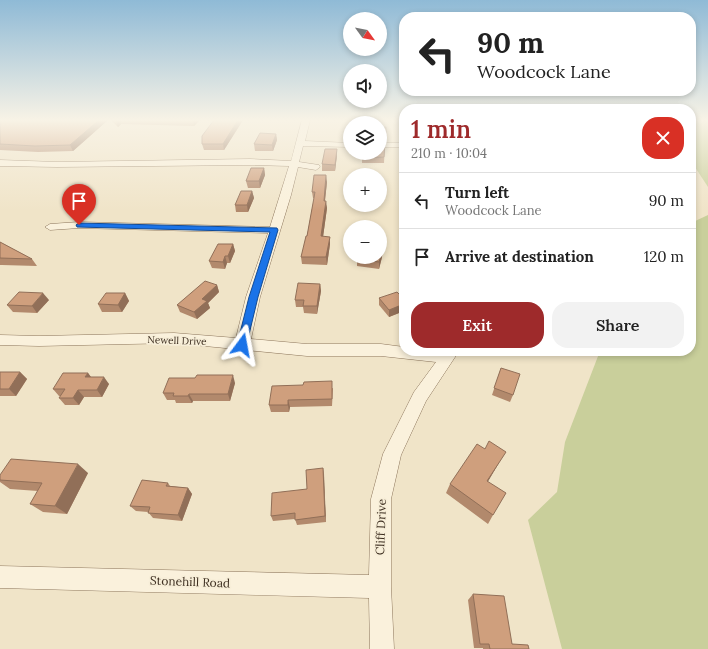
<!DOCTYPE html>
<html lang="en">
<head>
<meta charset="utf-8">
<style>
  :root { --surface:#fff; --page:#f2f2f2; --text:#222; --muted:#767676; --line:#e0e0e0; --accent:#9e2a2b }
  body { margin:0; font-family:Lora,serif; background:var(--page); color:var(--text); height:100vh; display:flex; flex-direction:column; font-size:15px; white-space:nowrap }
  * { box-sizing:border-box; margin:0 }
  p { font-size:13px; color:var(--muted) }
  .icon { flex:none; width:22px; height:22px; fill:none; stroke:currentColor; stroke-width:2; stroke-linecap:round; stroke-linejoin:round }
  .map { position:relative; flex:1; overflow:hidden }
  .details { position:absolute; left:399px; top:104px; width:297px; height:252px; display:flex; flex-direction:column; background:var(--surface); border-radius:16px; box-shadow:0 2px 6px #0003 }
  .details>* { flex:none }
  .banner { position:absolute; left:399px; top:12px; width:297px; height:84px; border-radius:16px; box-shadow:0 2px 6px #0003; background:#fff; color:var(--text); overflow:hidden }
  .needle { width:26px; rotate:123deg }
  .controls { position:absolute; left:343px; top:12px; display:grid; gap:8px }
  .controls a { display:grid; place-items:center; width:44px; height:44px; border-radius:50%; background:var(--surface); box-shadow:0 2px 6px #0003; font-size:20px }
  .pin { position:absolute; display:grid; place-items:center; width:34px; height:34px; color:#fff; margin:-41px -17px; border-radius:50% 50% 50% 0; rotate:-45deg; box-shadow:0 0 4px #0007 }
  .pin .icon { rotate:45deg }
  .me { position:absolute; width:44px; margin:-22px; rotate:13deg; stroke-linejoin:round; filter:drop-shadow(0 0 3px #0008) }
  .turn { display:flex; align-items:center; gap:14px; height:84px; padding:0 12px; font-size:18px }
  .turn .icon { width:52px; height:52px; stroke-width:2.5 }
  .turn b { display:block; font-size:28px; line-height:34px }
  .round { display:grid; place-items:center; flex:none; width:42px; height:42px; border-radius:16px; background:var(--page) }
  .head { display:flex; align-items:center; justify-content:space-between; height:68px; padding:0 12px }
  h1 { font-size:24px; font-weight:600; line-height:30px; color:var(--accent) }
  .cta { display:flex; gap:8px; margin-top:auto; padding:8px 12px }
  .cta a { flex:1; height:46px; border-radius:16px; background:var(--accent); color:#fff; font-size:16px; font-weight:600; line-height:46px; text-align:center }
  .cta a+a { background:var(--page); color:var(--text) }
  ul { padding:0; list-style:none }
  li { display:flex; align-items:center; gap:12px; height:56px; padding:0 12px; border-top:1px solid var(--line) }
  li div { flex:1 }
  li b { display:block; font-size:15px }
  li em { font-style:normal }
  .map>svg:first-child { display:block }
  .green { fill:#c9cf9b }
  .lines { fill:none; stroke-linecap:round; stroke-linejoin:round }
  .minor-casing { stroke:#8d765c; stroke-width:1 }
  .minor { fill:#faf1dc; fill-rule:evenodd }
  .wall { fill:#b2896c }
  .shaded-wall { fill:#916f58 }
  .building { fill:#cf9f7d; stroke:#916f58 }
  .route { fill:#1a73e8; stroke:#114b97 }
  .labels { text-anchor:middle; stroke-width:3.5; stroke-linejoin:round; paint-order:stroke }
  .street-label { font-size:10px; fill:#3d2e20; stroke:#f7eed8 }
  .near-street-label { font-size:12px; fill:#3d2e20; stroke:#f7eed8 }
</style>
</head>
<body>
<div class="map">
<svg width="708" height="649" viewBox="0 0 708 649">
  <rect width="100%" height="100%" fill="#f0e4c8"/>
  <!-- green -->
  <g class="green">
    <path d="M 691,120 L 708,120 L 708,187 L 691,161 Z"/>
    <path d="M 708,215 L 708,649 L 562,649 L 528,520 L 557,492 L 565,442 L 600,351 L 691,351 L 691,223 Z"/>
  </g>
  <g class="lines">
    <defs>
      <g id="minor">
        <path d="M 302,120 L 310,120 L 305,141 L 350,143 L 350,147 L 303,146 L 299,162 L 319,165 L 320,167 L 316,170 L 298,167 L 291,195 L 260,297 L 251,339 L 307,344 L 381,344 L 404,347 L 404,351 L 459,351 L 426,401 L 401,455 L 391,499 L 391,587 L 394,649 L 370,649 L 369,598 L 0,588 L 0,566 L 369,575 L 371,499 L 383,454 L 414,392 L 436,362 L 381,356 L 307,356 L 174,343 L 39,346 L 0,345 L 0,335 L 39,336 L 174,333 L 236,338 L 246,297 L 268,233 L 79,228 L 50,230 L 45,227 L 50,224 L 79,222 L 270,227 L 289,166 L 250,165 L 57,167 L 0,166 L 0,160 L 57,162 L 250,159 L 291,161 Z"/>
        <rect x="380" y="143" width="24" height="4"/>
      </g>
    </defs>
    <!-- minor casing -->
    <use href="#minor" class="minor-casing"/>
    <!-- minor -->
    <use href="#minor" class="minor"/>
  </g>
  <!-- wall -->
  <g class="wall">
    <path d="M 0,120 L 108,120 L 73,151 L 38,152 L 0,150 Z"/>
    <path d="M 111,120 L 200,120 L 194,126 L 121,124 L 118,127 Z"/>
    <path d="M 243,120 L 224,150 L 204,150 L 202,144 Z"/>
    <path d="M 380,127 L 386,127 L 386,142 L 380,143 L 385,143 L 384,163 L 362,163 L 362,158 Z"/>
    <path d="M 276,134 L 277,140 L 273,151 L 255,151 L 254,144 Z"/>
    <path d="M 337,155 L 335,171 L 322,171 L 322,164 Z"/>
    <path d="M 264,168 L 265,175 L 260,188 L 248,188 L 246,181 Z"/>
    <path d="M 327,182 L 325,201 L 327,208 L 323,237 L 330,244 L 327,265 L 302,264 L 301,257 L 307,236 L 314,198 L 313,198 L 312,192 Z"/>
    <path d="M 252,191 L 254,198 L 248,212 L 236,212 L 235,205 Z"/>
    <path d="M 0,242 L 32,259 L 37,266 L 2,265 L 0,265 Z"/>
    <path d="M 233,244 L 235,251 L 230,263 L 227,263 L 225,269 L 212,268 L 209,261 Z"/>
    <path d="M 382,257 L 379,269 L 357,266 L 357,259 Z"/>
    <path d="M 320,284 L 321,291 L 317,314 L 304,313 L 303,307 L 296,307 L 295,300 Z"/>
    <path d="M 217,285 L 219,292 L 208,303 L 210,308 L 197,319 L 180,312 L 177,305 Z"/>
    <path d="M 125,293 L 129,301 L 122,312 L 102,312 L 98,304 Z"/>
    <path d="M 379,298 L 404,299 L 404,311 L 389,317 L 379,305 Z"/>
    <path d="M 49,300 L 37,313 L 13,312 L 7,305 Z"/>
    <path d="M 501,368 L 513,395 L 510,402 L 492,395 Z"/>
    <path d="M 0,372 L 20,372 L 27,379 L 16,396 L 0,396 Z"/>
    <path d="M 88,373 L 91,377 L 109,384 L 102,397 L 84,397 L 79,405 L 65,405 L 59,398 L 61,396 L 59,396 L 53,389 Z"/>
    <path d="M 235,383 L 230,401 L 193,401 L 192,403 L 176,403 L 175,400 L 167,400 L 163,393 Z"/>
    <path d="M 333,388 L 332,406 L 290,407 L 289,412 L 271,412 L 269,405 Z"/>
    <path d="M 500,461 L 488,481 L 493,515 L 488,524 L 446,493 L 450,484 Z"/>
    <path d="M 323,468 L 326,522 L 297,525 L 295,519 L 273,521 L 271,516 L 307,489 Z"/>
    <path d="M 88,473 L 67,514 L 43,512 L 30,504 L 38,491 L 10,489 L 0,482 L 0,475 Z"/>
    <path d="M 168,483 L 170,486 L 188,488 L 192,494 L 182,521 L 153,518 L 148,512 L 136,511 L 130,506 Z"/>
    <path d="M 473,594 L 512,644 L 529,649 L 483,649 L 483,648 L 474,648 L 468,600 Z"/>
  </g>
  <!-- shaded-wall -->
  <g class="shaded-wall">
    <path d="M 99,120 L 108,120 L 73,151 L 70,145 Z"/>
    <path d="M 117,120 L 120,120 L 121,124 L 118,127 L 116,121 Z"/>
    <path d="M 193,120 L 200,120 L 194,126 Z"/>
    <path d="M 238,120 L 243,120 L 224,150 L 223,144 Z"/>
    <path d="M 276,134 L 277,140 L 273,151 L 272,145 Z"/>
    <path d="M 386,136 L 386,142 L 380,143 L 380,137 Z"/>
    <path d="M 337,149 L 337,155 L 335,171 L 335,165 Z"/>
    <path d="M 264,168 L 265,175 L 260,188 L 259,181 Z"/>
    <path d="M 326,175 L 327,182 L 324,208 L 324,201 Z"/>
    <path d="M 252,191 L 254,198 L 248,212 L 247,205 Z"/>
    <path d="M 326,201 L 327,208 L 322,244 L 321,236 Z"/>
    <path d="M 330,237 L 330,244 L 327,265 L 326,257 Z"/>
    <path d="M 233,244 L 235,251 L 230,263 L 228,256 Z"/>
    <path d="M 383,250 L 382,257 L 379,269 L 379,262 Z"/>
    <path d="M 225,256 L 227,263 L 225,269 L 223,262 Z"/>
    <path d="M 320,284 L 321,291 L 317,314 L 317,306 Z"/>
    <path d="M 217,285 L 219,292 L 208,303 L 210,308 L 197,319 L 194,312 L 202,299 Z"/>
    <path d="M 43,293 L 49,300 L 37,313 L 32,306 Z"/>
    <path d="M 125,293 L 129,301 L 122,312 L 118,305 Z"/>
    <path d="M 404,304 L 404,311 L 389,317 L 389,310 Z"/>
    <path d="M 20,372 L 27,379 L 16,396 L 9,389 Z"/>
    <path d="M 88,373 L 93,380 L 85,377 Z"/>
    <path d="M 233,375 L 235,383 L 230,401 L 228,394 Z"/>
    <path d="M 104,377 L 109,384 L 102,397 L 97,390 Z"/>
    <path d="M 78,390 L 84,397 L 79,405 L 73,398 Z"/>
    <path d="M 189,394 L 193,401 L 192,403 L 188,396 Z"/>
    <path d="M 288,400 L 290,407 L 289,412 L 288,405 Z"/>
    <path d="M 506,452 L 500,461 L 483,490 L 487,481 Z"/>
    <path d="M 78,464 L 88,473 L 67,514 L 55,506 Z"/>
    <path d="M 323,468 L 324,474 L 326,522 L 325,516 Z"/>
    <path d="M 188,488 L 192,494 L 182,521 L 178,515 Z"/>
  </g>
  <!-- building -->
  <g class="building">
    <path d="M 0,120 L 99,120 L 70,145 L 35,146 L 0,144 Z"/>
    <path d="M 214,120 L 238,120 L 223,144 L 202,144 L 202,136 Z"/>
    <path d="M 380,127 L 386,127 L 386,136 L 380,137 Z"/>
    <path d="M 260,133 L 276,134 L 272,145 L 254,144 Z"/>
    <path d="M 380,143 L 385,143 L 384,157 L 362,158 L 362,153 L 380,153 Z"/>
    <path d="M 325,149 L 337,149 L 335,165 L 322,164 Z"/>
    <path d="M 251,168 L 264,168 L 259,181 L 246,181 Z"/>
    <path d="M 314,175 L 326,175 L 324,201 L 326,201 L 321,236 L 330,237 L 326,257 L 301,257 L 306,236 L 307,236 L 315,192 L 312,192 Z"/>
    <path d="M 241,191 L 252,191 L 247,205 L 235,205 Z"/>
    <path d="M 0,242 L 32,259 L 0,258 Z"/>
    <path d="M 218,244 L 233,244 L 228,256 L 225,256 L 223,262 L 209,261 Z"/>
    <path d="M 380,250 L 383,250 L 379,262 L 357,259 L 358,257 L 380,257 Z"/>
    <path d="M 205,281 L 217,285 L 202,299 L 207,301 L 194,312 L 177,305 Z"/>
    <path d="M 298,283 L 320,284 L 317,306 L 303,306 L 304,300 L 295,300 Z"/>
    <path d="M 19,292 L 43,293 L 32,306 L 7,305 Z"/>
    <path d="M 397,292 L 404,299 L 404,304 L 389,310 L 379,298 Z"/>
    <path d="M 106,293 L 125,293 L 118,305 L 98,304 Z"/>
    <path d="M 501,368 L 520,374 L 513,395 L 494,388 Z"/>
    <path d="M 0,372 L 20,372 L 9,389 L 0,389 Z"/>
    <path d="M 63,373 L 88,373 L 85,377 L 104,377 L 97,390 L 78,390 L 73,398 L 59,398 L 65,389 L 53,389 Z"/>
    <path d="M 197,375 L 233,375 L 228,394 L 189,394 L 188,396 L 173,396 L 174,393 L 163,393 L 169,378 L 195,378 Z"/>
    <path d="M 332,381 L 332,399 L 288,400 L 288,405 L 269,405 L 272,386 L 303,385 L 304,382 Z"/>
    <path d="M 489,441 L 506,452 L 487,481 L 506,493 L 493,515 L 450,484 L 477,444 L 485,449 Z"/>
    <path d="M 11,459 L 78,464 L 55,506 L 30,504 L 42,483 L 0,480 L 0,475 Z"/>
    <path d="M 323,468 L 325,516 L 295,520 L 295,513 L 271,516 L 272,493 L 307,489 L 306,470 Z"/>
    <path d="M 142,480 L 168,483 L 166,486 L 188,488 L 178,515 L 148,513 L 150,507 L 130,506 Z"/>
    <path d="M 473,594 L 504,596 L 512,644 L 528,645 L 529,649 L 490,649 L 489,644 L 480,644 Z"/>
  </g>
  <!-- sky -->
  <linearGradient id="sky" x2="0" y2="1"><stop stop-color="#8fbad6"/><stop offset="0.57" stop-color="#f8f3e6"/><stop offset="1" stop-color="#f8f3e6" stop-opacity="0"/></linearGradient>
  <rect width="708" height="211" fill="url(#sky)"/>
  <!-- route -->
  <path class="route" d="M 79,223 L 277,228 L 278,230 L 258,297 L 246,347 L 239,347 L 237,345 L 249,297 L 270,232 L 77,227 L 76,225 Z"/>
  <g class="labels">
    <!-- street labels -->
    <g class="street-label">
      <text transform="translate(177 340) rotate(2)" y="4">Newell Drive</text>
    </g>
    <!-- near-street labels -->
    <g class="near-street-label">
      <text transform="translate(381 527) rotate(-88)" y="4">Cliff Drive</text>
      <text transform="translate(190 582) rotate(2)" y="4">Stonehill Road</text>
    </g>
  </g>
</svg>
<div class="controls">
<a><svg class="needle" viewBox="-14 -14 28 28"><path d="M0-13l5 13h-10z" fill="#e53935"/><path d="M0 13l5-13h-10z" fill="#767676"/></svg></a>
<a><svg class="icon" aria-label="sound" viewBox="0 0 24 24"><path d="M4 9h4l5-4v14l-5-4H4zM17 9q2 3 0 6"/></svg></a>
<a><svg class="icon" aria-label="layers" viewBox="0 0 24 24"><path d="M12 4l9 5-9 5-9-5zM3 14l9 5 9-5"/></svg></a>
<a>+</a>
<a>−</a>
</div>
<div class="pin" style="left:79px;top:225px;background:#d93025"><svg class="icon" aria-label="arrive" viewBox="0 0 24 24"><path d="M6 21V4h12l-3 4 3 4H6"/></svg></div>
<svg class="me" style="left:242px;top:345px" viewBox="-20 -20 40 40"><path d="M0-17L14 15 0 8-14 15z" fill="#1a73e8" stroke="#fff" stroke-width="4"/></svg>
<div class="banner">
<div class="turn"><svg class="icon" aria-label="left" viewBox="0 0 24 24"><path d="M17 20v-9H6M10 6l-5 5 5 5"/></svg><div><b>90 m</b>Woodcock Lane</div></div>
</div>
<section class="details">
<div class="head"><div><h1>1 min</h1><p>210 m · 10:04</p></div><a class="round" style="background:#d93025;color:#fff"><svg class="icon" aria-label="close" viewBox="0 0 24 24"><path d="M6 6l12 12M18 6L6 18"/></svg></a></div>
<ul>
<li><svg class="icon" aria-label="left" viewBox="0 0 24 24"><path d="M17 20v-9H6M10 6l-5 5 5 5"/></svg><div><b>Turn left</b><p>Woodcock Lane</p></div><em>90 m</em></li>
<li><svg class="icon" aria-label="arrive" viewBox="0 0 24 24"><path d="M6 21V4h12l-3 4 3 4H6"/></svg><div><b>Arrive at destination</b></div><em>120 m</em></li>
</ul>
<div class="cta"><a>Exit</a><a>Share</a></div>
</section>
</div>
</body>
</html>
